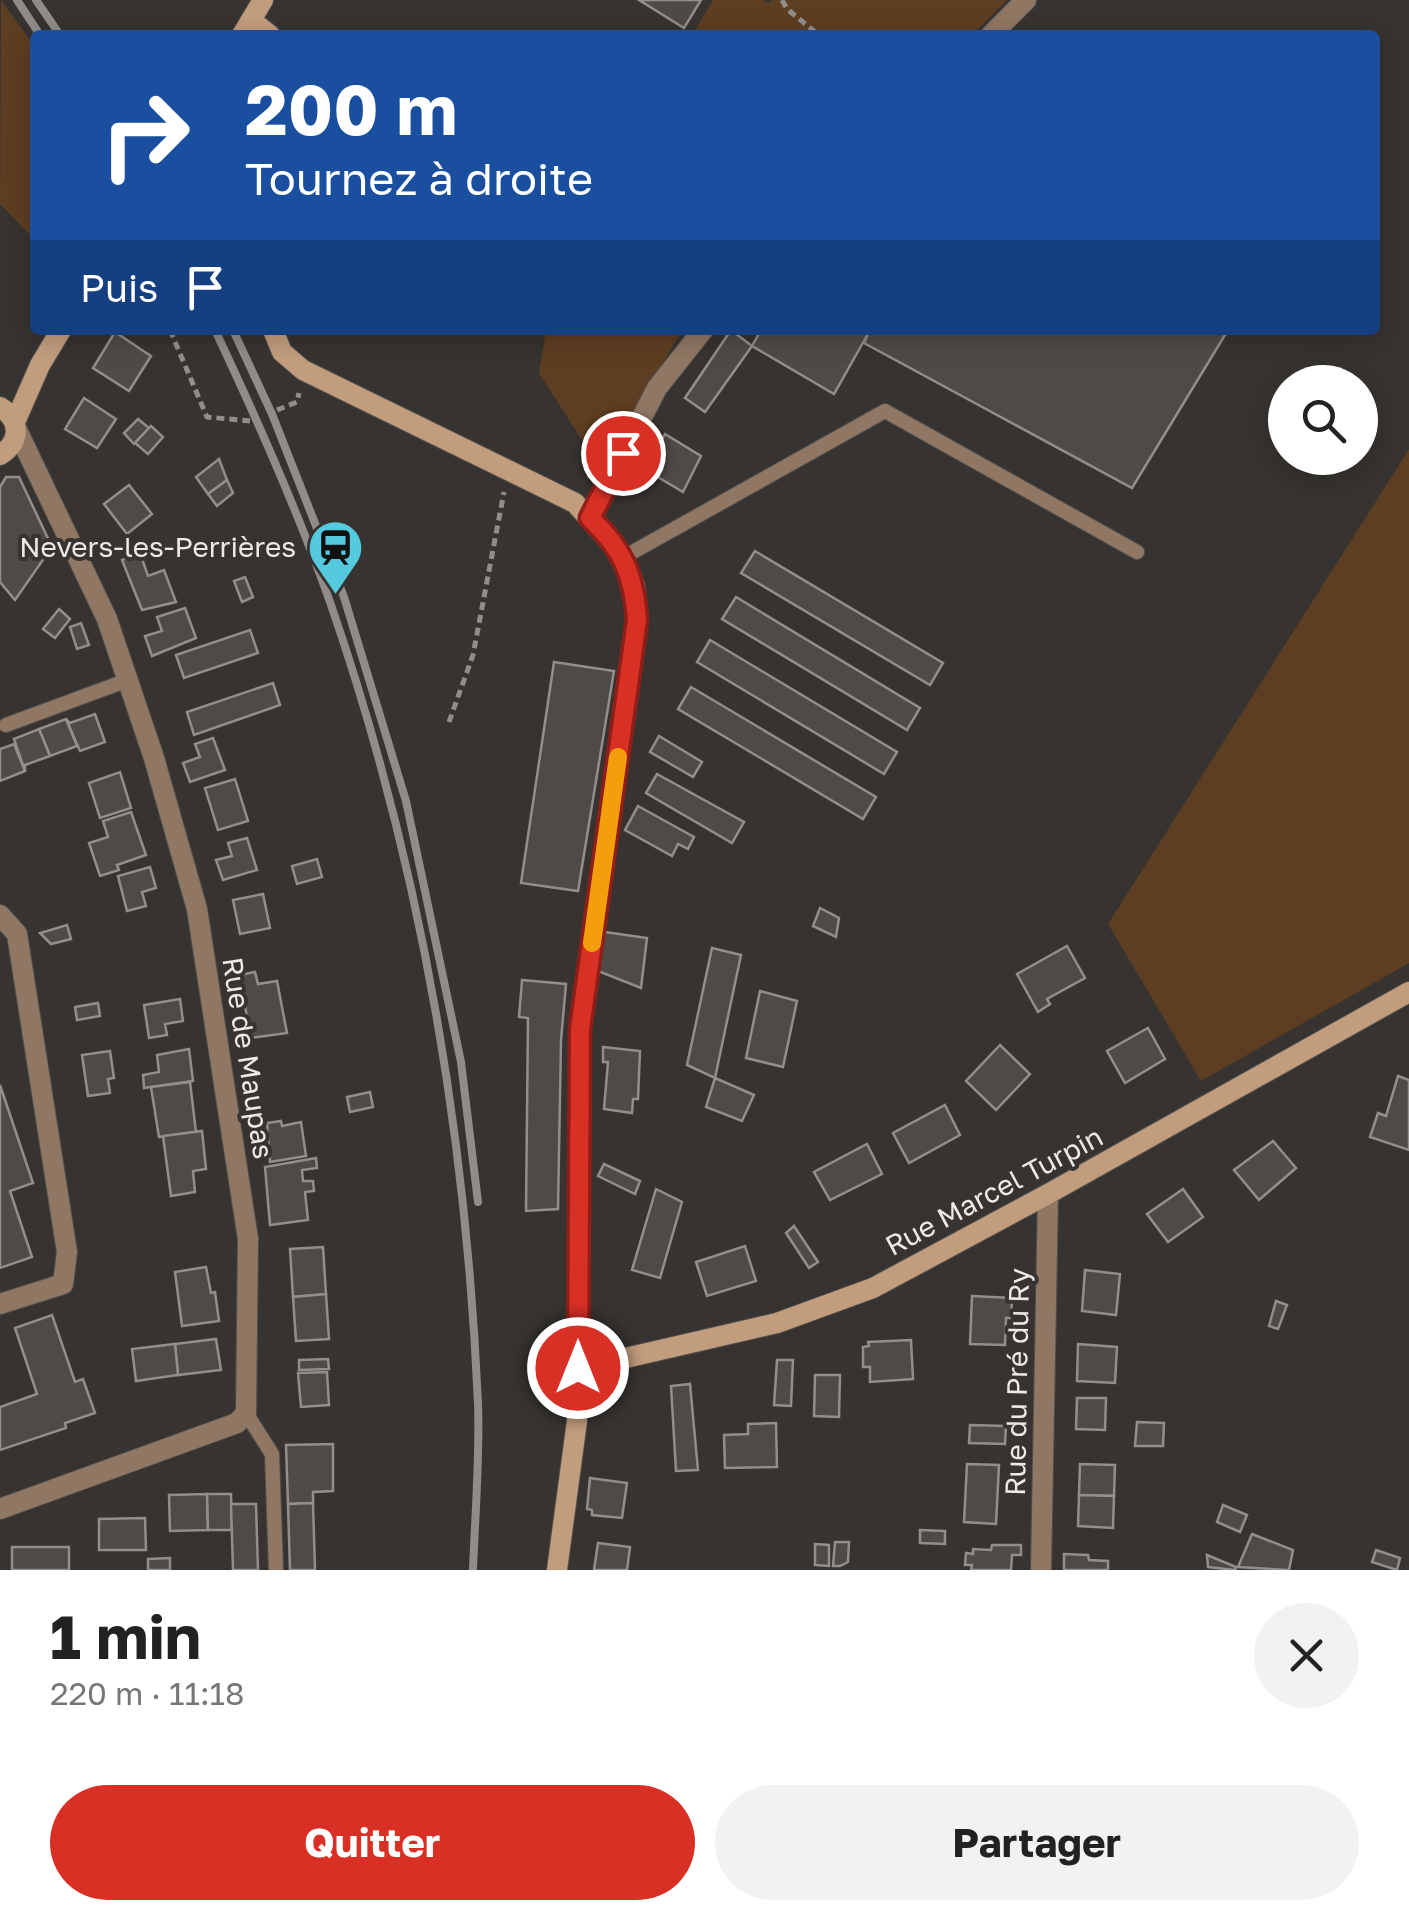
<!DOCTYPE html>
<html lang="fr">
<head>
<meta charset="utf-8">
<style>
  :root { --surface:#fff; --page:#f2f2f2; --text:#222; --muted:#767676; --accent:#d93025 }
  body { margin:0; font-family:"Golos Text",sans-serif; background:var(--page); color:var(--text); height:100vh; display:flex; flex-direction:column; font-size:38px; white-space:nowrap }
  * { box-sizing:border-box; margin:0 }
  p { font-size:32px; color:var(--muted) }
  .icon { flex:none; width:55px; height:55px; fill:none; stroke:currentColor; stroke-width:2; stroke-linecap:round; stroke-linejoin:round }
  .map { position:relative; height:1570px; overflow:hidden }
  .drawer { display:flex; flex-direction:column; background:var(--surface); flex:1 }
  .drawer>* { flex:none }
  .banner { position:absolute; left:30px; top:30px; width:1350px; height:305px; border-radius:10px; box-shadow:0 5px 25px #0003; background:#1a4fa0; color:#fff; overflow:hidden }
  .controls { position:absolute; left:1268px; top:365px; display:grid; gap:20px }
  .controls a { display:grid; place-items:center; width:110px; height:110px; border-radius:50%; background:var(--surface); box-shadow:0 5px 25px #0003; font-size:50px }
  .pin { position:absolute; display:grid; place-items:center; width:85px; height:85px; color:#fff; margin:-42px; border:5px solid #fff; border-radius:50%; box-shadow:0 2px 10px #0007 }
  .me { position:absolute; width:110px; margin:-55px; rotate:0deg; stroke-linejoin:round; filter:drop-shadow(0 0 8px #0008) }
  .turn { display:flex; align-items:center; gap:35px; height:210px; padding:0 50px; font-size:45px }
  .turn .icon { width:130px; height:130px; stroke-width:2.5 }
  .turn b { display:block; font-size:70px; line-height:85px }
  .then { display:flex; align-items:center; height:95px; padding:0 50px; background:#0003; gap:20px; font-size:38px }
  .round { display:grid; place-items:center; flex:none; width:105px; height:105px; border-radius:52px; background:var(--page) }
  .summary { display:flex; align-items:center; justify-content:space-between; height:170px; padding:0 50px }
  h1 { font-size:60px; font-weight:700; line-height:75px }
  .action { display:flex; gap:20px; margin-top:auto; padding:20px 50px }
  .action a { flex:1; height:115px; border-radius:60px; background:var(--accent); color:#fff; font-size:40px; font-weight:700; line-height:115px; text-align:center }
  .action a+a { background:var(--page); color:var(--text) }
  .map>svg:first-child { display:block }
  .green { fill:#5d3e22 }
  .building { fill:#4e4a47; stroke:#918e8b; stroke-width:2.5 }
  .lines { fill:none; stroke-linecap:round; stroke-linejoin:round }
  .lane-casing { stroke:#53504d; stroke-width:16 }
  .street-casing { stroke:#53504d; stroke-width:22 }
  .secondary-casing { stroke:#53504d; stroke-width:22 }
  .path { stroke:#908e8b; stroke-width:5; stroke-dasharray:8 5; stroke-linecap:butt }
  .lane { stroke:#8f7763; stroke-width:14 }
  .street { stroke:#8f7763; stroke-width:20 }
  .secondary { stroke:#c29d7d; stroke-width:20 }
  .rail { stroke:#8f8c8a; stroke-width:8 }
  .route-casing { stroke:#8d1f18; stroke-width:25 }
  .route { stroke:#d93025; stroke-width:18 }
  .slow { stroke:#f59e0b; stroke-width:18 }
  .labels { text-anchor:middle; stroke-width:8; stroke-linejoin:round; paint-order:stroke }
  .poi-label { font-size:28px; fill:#eceae8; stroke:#363330; text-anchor:end }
  .street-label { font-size:28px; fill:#eceae8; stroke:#363330 }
</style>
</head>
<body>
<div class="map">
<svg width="1409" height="1570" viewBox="0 0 1409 1570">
  <rect width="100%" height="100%" fill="#363330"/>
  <!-- green -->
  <g class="green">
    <path d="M 1,0 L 35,47 L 35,240 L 0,204 Z"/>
    <path d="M 713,0 L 764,0 L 769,3 L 772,0 L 1007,0 L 972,35 L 692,35 Z"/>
    <path d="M 546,330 L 682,330 L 601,470 L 539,373 Z"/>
    <path d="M 1409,449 L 1409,963 L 1201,1081 L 1108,924 Z"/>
  </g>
  <!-- building -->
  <g class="building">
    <path d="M 639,0 L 701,0 L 684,28 Z"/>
    <path d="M 731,330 L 752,346 L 705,412 L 685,398 Z"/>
    <path d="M 761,330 L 866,330 L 869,332 L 834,394 L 752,346 Z"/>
    <path d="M 866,330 L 1228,330 L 1132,488 L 864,343 L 869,332 Z"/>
    <path d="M 115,332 L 151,356 L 129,391 L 93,368 Z"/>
    <path d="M 84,398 L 116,419 L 97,448 L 65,429 Z"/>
    <path d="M 138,419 L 149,428 L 134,444 L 124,433 Z"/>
    <path d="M 151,426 L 163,437 L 148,454 L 135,443 Z"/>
    <path d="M 665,434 L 701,456 L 683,492 L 646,470 Z"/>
    <path d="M 219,459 L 227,480 L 208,494 L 196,477 Z"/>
    <path d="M 6,477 L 19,477 L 52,547 L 15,600 L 0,582 L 0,487 Z"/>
    <path d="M 227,480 L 233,493 L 217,506 L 208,494 Z"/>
    <path d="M 129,485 L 152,514 L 127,534 L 104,504 Z"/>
    <path d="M 755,551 L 943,663 L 930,685 L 741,573 Z"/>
    <path d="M 140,553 L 148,576 L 164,570 L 176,602 L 142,610 L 122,560 Z"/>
    <path d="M 245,577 L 253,597 L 242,602 L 234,581 Z"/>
    <path d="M 736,597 L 920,708 L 907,730 L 722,619 Z"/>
    <path d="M 185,608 L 196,638 L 152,656 L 145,636 L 162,631 L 157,617 Z"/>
    <path d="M 59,609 L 70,619 L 55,638 L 43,629 Z"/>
    <path d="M 81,623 L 89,645 L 77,649 L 70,627 Z"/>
    <path d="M 250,630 L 258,653 L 184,678 L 176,655 Z"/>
    <path d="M 710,640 L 897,752 L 884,774 L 697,662 Z"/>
    <path d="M 554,662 L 614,671 L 578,891 L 521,883 Z"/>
    <path d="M 273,683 L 280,705 L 194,735 L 187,712 Z"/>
    <path d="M 691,687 L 876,797 L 863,819 L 678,709 Z"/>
    <path d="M 95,714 L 105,742 L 80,751 L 66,719 L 70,723 Z"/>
    <path d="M 66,719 L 77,746 L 50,756 L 39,729 Z"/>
    <path d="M 39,729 L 50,756 L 25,765 L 25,771 L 14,739 Z"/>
    <path d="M 659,736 L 702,762 L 693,777 L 650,752 Z"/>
    <path d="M 213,738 L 225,770 L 190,782 L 183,763 L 200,757 L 195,744 Z"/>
    <path d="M 14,744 L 25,771 L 0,781 L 0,749 Z"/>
    <path d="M 120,772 L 131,808 L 100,818 L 89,783 Z"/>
    <path d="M 657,774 L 744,822 L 732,843 L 646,793 Z"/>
    <path d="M 235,779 L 248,821 L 218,830 L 205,788 Z"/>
    <path d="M 638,806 L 694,837 L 688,849 L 678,844 L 672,856 L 625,830 Z"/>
    <path d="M 131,812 L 146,855 L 117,865 L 119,870 L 100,876 L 89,843 L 108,837 L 103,821 Z"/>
    <path d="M 247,838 L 257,870 L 223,880 L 216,860 L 232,856 L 228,843 Z"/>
    <path d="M 317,859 L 322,877 L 297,884 L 292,866 Z"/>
    <path d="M 150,867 L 156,888 L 142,892 L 146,906 L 127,911 L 118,876 Z"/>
    <path d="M 263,894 L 270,928 L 240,934 L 233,900 Z"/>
    <path d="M 820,908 L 839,918 L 836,937 L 813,926 Z"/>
    <path d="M 67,925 L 71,939 L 51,944 L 40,933 Z"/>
    <path d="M 605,932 L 647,938 L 641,988 L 598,971 Z"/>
    <path d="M 1067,946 L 1085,978 L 1047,999 L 1050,1004 L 1038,1012 L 1017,974 Z"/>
    <path d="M 712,948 L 741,955 L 715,1078 L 687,1065 Z"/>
    <path d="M 255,972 L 258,984 L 277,981 L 287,1033 L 251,1038 L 239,975 Z"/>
    <path d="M 522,980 L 566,984 L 561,1040 L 558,1209 L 526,1211 L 528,1018 L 519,1017 Z"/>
    <path d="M 760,991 L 797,1001 L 783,1067 L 746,1058 Z"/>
    <path d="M 180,999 L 183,1021 L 165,1024 L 167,1035 L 149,1038 L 144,1005 Z"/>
    <path d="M 98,1003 L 100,1016 L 77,1020 L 75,1007 Z"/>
    <path d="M 1148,1028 L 1165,1059 L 1125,1083 L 1107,1051 Z"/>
    <path d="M 1000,1045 L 1030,1074 L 996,1110 L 966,1081 Z"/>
    <path d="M 603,1047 L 640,1051 L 638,1099 L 633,1099 L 632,1113 L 604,1109 L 608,1062 L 603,1062 Z"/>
    <path d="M 189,1049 L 193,1081 L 144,1088 L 143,1075 L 159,1072 L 157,1055 Z"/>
    <path d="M 110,1051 L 114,1078 L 108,1079 L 110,1093 L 88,1096 L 82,1055 Z"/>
    <path d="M 1398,1076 L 1409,1080 L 1409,1150 L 1370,1137 L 1378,1113 L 1386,1116 Z"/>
    <path d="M 715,1078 L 754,1095 L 742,1121 L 706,1107 Z"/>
    <path d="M 190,1082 L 196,1132 L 159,1137 L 151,1087 Z"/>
    <path d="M 0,1085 L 33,1183 L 10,1191 L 32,1257 L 0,1268 Z"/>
    <path d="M 370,1092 L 373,1107 L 350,1112 L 347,1097 Z"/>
    <path d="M 945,1105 L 960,1135 L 909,1163 L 893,1133 Z"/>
    <path d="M 281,1121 L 282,1126 L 301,1122 L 306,1156 L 270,1162 L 267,1123 Z"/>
    <path d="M 202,1131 L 206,1169 L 193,1171 L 195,1192 L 171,1196 L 163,1136 Z"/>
    <path d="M 1273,1141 L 1296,1168 L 1259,1200 L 1234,1170 Z"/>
    <path d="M 867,1144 L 882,1174 L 830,1200 L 814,1172 Z"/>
    <path d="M 316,1158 L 317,1168 L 302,1170 L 303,1181 L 313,1181 L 314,1191 L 305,1192 L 308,1220 L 270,1225 L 265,1167 Z"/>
    <path d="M 604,1164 L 640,1181 L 635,1194 L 598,1176 Z"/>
    <path d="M 656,1189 L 682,1202 L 660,1278 L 632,1270 Z"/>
    <path d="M 1183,1189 L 1203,1217 L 1168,1242 L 1147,1214 Z"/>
    <path d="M 794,1226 L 818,1262 L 809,1268 L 786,1233 Z"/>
    <path d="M 745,1246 L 756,1281 L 707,1296 L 696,1262 Z"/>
    <path d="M 323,1247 L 326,1294 L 293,1297 L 290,1249 Z"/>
    <path d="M 206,1267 L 211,1293 L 215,1292 L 219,1321 L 182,1326 L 175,1272 Z"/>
    <path d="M 1085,1270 L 1120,1274 L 1116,1315 L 1082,1311 Z"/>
    <path d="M 326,1294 L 329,1339 L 296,1341 L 293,1297 Z"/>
    <path d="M 972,1296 L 1012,1298 L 1011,1318 L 1006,1318 L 1005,1345 L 970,1344 Z"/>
    <path d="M 1276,1301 L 1287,1305 L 1278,1329 L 1269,1326 Z"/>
    <path d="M 52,1315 L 75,1382 L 83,1379 L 95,1413 L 65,1423 L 66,1428 L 0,1450 L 0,1407 L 37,1394 L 15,1328 Z"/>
    <path d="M 216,1339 L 221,1370 L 178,1375 L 175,1344 Z"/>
    <path d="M 911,1340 L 913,1379 L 870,1382 L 870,1367 L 863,1367 L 863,1347 L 869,1346 L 868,1342 Z"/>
    <path d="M 175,1344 L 178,1375 L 136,1381 L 132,1349 Z"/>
    <path d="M 1078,1344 L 1117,1347 L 1115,1383 L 1077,1381 Z"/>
    <path d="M 328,1359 L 329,1369 L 299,1370 L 299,1360 Z"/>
    <path d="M 777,1360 L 793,1360 L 791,1406 L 774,1405 Z"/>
    <path d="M 327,1372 L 329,1405 L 301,1407 L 298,1373 Z"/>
    <path d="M 815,1375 L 840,1375 L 839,1417 L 814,1416 Z"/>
    <path d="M 690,1384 L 698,1470 L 676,1471 L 671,1386 Z"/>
    <path d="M 1077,1398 L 1106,1398 L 1105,1430 L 1076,1429 Z"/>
    <path d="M 1137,1422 L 1164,1423 L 1163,1446 L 1135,1446 Z"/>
    <path d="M 776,1423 L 777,1467 L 725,1468 L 724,1435 L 748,1434 L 748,1424 Z"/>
    <path d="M 970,1425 L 1006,1426 L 1005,1444 L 969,1443 Z"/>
    <path d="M 333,1444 L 333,1491 L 313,1492 L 313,1503 L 288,1504 L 286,1445 Z"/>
    <path d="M 967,1464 L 999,1465 L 996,1524 L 964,1522 Z"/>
    <path d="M 1080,1464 L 1115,1465 L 1114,1496 L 1079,1495 Z"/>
    <path d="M 590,1478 L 627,1483 L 622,1518 L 592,1515 L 592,1510 L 587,1509 Z"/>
    <path d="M 207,1494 L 208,1530 L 170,1531 L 169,1495 Z"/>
    <path d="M 207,1494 L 231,1494 L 232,1530 L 208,1530 Z"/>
    <path d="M 1079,1495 L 1114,1496 L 1113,1528 L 1078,1526 Z"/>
    <path d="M 313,1503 L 315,1570 L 290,1570 L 288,1504 Z"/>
    <path d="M 231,1504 L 256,1504 L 258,1570 L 233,1570 Z"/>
    <path d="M 1223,1505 L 1247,1515 L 1240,1532 L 1217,1522 Z"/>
    <path d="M 145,1518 L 146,1550 L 99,1550 L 99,1519 Z"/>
    <path d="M 920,1530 L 945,1531 L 945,1544 L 920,1543 Z"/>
    <path d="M 1252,1534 L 1293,1550 L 1289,1570 L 1238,1567 Z"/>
    <path d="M 835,1542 L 849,1542 L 848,1562 L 840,1566 L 833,1566 Z"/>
    <path d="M 598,1543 L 630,1547 L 627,1570 L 594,1570 Z"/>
    <path d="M 815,1544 L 829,1545 L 829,1566 L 815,1565 Z"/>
    <path d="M 992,1545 L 1021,1545 L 1021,1555 L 1012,1555 L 1011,1570 L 971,1570 L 972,1565 L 965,1565 L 966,1553 L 973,1554 L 973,1549 L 991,1550 Z"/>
    <rect x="12" y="1547" width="57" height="23"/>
    <path d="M 1376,1550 L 1400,1558 L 1397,1570 L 1372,1562 Z"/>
    <path d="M 1064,1554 L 1088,1555 L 1089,1560 L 1108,1561 L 1108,1570 L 1064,1570 Z"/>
    <path d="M 1207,1555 L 1236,1567 L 1235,1570 L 1208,1567 Z"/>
    <path d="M 170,1558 L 170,1570 L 148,1570 L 148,1559 Z"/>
  </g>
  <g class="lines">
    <defs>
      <g id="lane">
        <path d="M 624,557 L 885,411 L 1137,552"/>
        <path d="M 6,725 L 128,680"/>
        <path d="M 246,1413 L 272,1454 L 276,1570"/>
      </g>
      <g id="street">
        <path d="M 991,35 L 1026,0"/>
        <path d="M 590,518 L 657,388 L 703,330"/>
        <path d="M 0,915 L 17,934 L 67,1252 L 63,1284 L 0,1304"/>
        <path d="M 0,1509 L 237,1423 L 246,1413 L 248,1239 L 197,909 L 154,758 L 107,619 L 16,428"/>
        <path d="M 1041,1570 L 1048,1194"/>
      </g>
      <g id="secondary">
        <path d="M 251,20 L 270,35"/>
        <path d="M 242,35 L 263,0"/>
        <path d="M 273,330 L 282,352 L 303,370 L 575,503 L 624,557 L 635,587 L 637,620 L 580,1029 L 577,1421 L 557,1570"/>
        <path d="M 0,407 C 21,420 21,442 0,455"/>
        <path d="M 15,422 L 40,365 L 61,330"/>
        <path d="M 578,1369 L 777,1323 L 873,1288 L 1048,1194 L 1409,992"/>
      </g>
    </defs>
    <!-- lane casing -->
    <use href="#lane" class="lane-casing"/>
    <!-- street casing -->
    <use href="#street" class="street-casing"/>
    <!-- secondary casing -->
    <use href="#secondary" class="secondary-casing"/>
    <!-- path -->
    <g class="path">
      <path d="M 782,0 L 787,9 L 819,35"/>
      <path d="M 170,330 L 207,417 L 250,421"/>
      <path d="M 277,410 L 297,402 L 299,393"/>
      <path d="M 449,722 L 473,655 L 504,492"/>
    </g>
    <!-- lane -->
    <use href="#lane" class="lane"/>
    <!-- street -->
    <use href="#street" class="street"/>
    <!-- secondary -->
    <use href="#secondary" class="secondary"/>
    <!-- rail -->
    <g class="rail">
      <path d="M 17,0 L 40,35"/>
      <path d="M 36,0 L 60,35"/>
      <path d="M 215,330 C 257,419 297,509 330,602 C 419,859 466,1132 478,1403 C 480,1458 475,1515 473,1570"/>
      <path d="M 233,330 L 272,414 L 344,597 L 406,801 L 461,1062 L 478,1202"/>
    </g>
  </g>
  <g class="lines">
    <defs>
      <path id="route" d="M 578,1368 L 580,1029 L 637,620 C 634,575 623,549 590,518 L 623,453"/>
    </defs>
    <!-- route casing -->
    <use href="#route" class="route-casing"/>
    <!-- route -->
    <use href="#route" class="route"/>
    <!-- slow -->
    <path class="slow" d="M 592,943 L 618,757"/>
  </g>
  <!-- icons -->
  <defs>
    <symbol id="station-pin" viewBox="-11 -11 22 30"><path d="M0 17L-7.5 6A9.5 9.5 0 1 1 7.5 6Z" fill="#55cadf" stroke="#363330"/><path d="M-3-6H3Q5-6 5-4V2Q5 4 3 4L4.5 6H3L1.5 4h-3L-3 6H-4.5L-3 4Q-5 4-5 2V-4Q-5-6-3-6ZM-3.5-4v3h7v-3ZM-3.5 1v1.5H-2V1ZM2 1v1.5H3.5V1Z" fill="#111"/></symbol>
  </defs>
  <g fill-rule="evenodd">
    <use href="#station-pin" x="304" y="516" width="63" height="86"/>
  </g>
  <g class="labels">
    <!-- poi labels -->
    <g class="poi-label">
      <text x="296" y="557">Nevers-les-Perrières</text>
    </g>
    <!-- street labels -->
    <g class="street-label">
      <text transform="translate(248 1058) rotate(81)" y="10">Rue de Maupas</text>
      <text transform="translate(994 1191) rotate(-28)" y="10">Rue Marcel Turpin</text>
      <text transform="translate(1017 1382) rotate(-89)" y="10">Rue du Pré du Ry</text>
    </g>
  </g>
</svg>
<div class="controls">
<a><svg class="icon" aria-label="search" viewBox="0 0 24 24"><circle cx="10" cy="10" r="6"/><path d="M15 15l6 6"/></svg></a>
</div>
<div class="pin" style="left:623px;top:453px;background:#d93025"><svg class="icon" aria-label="arrive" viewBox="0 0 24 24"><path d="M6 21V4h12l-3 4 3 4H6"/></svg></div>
<svg class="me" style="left:578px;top:1368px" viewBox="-20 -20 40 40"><circle r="17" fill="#d93025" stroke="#fff" stroke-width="3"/><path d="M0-11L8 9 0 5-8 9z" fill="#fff"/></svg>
<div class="banner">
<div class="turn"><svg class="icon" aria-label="right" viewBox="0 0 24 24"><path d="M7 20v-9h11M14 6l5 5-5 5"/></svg><div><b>200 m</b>Tournez à droite</div></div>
<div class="then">Puis<svg class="icon" aria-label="arrive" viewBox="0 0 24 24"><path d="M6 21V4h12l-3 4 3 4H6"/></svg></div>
</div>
</div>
<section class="drawer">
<div class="summary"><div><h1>1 min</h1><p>220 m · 11:18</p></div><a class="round"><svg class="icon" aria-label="close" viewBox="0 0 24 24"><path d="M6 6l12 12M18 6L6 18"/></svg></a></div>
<div class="action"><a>Quitter</a><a>Partager</a></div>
</section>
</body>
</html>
